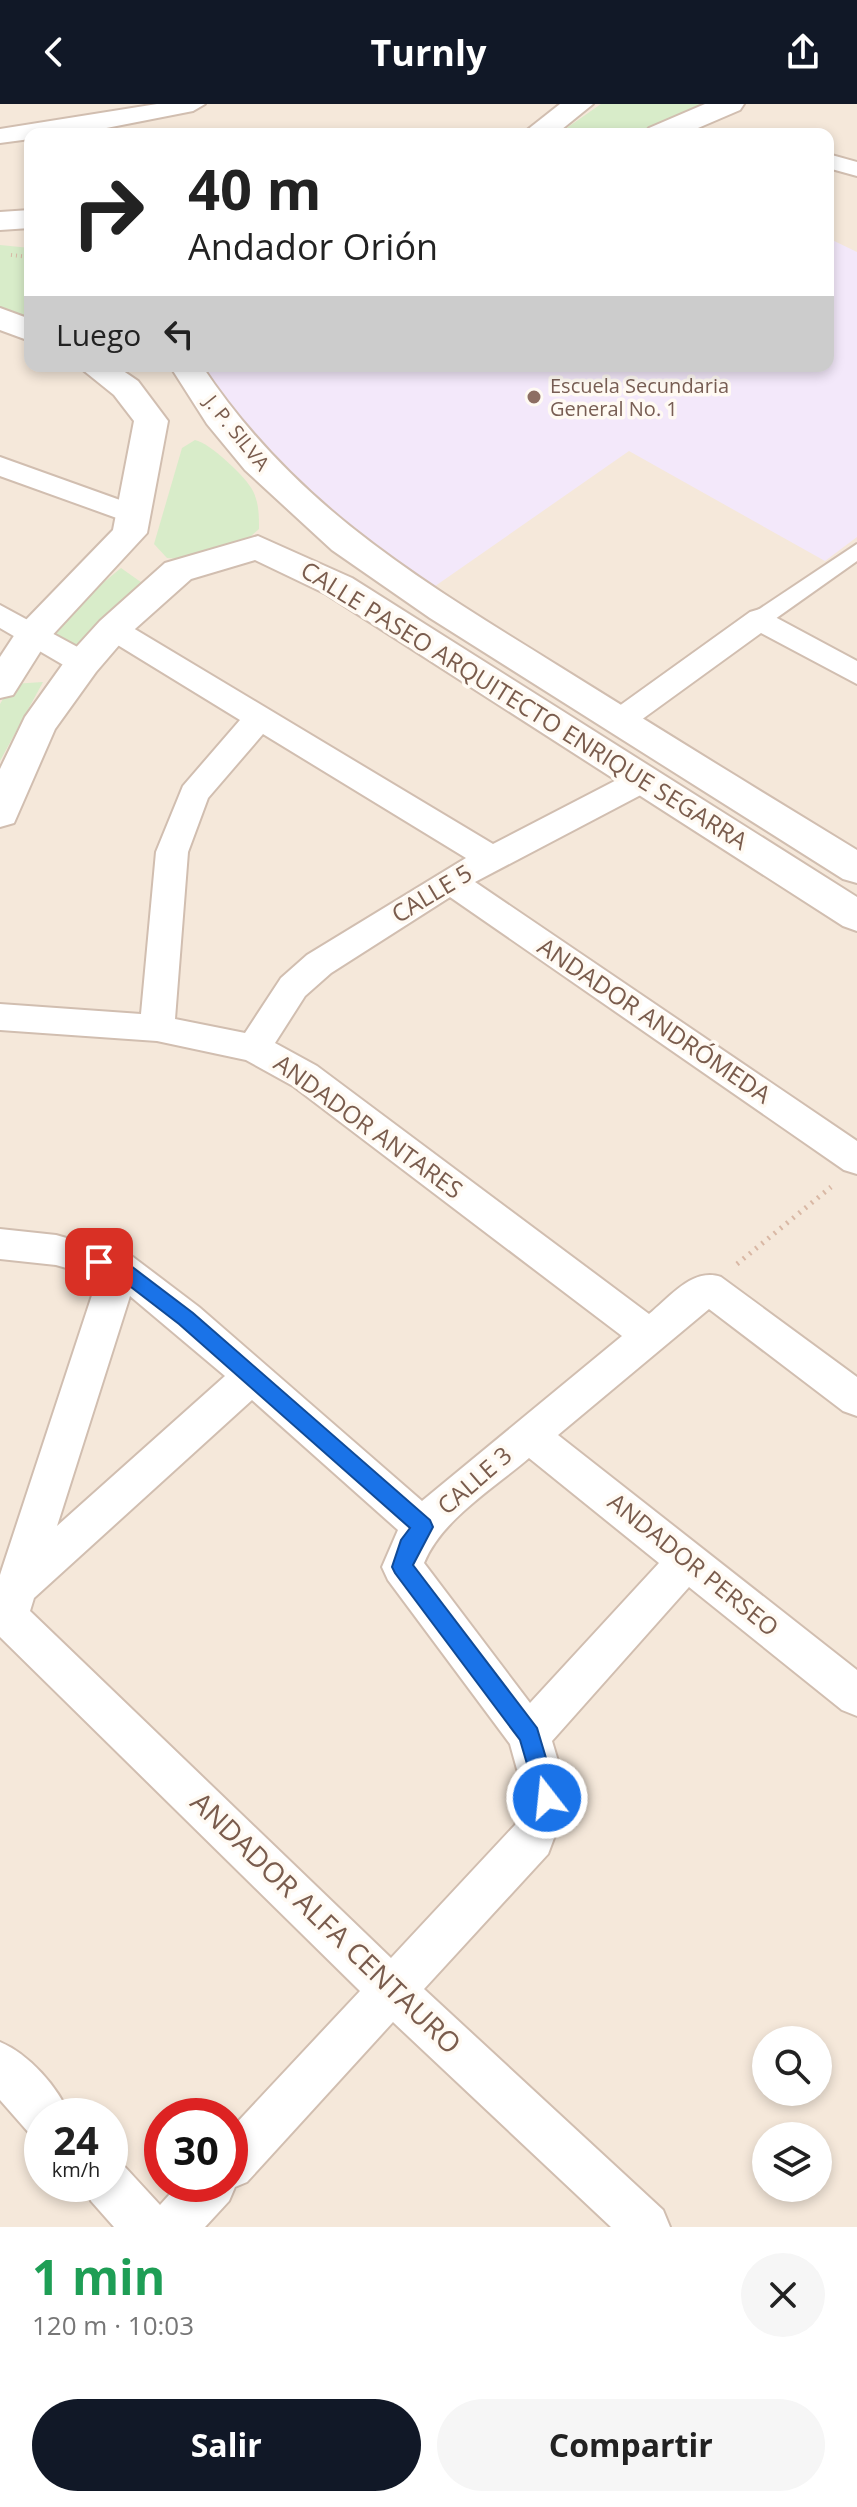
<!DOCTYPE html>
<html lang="es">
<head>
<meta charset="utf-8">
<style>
  :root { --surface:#fff; --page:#f6f6f6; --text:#222; --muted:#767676; --accent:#111827 }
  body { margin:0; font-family:"Open Sans",sans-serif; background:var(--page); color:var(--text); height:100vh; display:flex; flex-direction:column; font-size:30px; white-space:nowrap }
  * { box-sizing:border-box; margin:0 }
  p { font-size:26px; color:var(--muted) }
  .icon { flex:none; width:44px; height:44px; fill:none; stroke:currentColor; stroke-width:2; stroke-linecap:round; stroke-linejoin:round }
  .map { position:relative; height:2123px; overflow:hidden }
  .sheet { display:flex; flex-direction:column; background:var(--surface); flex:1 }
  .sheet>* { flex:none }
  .top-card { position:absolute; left:24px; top:24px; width:810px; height:244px; border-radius:16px; box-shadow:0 4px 12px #0003; background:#fff; color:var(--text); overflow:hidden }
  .tools { position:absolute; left:752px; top:1922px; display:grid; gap:16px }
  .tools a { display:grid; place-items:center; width:80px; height:80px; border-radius:50%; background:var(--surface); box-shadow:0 4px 12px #0003; font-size:40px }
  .speed { position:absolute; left:24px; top:1994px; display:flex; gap:16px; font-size:40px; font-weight:700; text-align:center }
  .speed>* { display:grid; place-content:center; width:104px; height:104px; border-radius:50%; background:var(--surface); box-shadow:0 4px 12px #0003; line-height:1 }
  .speed small { font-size:20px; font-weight:400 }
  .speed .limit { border:12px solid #d22; background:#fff; color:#111 }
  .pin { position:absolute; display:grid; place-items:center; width:68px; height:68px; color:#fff; margin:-34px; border-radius:16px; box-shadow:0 4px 12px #0006 }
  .me { position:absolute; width:88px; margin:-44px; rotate:344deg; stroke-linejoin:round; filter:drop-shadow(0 0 6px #0008) }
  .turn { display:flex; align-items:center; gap:28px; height:168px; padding:0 32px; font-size:36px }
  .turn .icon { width:104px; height:104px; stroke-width:2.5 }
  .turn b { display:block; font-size:56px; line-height:68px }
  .then { display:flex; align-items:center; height:76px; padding:0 32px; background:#0003; gap:16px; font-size:30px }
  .round { display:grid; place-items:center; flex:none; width:84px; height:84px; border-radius:42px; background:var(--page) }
  .overview { display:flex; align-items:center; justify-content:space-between; height:136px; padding:0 32px }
  h1 { font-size:48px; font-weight:700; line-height:60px; color:#1e9e55 }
  .primary-button { display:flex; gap:16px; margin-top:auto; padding:16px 32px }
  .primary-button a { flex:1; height:92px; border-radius:48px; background:var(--accent); color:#fff; font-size:32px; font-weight:700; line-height:92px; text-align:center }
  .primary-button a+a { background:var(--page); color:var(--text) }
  header { display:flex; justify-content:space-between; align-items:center; height:104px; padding:0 32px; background:var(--accent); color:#fff; font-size:36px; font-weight:700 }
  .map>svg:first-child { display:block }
  .residential { fill:#f5e8da; fill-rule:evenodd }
  .education { fill:#f3e8fa }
  .green { fill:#d8ecc9 }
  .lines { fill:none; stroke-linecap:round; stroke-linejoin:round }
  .pedestrian-casing { stroke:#d1beb0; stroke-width:4 }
  .minor-casing { stroke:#d1beb0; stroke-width:4 }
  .tertiary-casing { stroke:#d1beb0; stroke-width:4 }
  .path-far1 { stroke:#d9b8a5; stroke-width:4; stroke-dasharray:1 4; stroke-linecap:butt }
  .path { stroke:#d9b8a5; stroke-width:5; stroke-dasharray:2 6; stroke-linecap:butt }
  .pedestrian { fill:#fff; fill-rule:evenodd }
  .minor { fill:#fff; fill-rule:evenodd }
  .tertiary { fill:#fff; fill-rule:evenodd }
  .route { fill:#1a73e8; stroke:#114b97; stroke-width:2 }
  .education-dot { fill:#8d6e63; stroke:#fffaf3; stroke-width:3 }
  .labels { text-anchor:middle; stroke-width:7; stroke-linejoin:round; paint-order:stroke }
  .far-education-label { font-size:20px; fill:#785e54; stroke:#fffaf3; text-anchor:start }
  .far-street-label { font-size:20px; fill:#7a5c4d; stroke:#fffaf3 }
  .street-label { font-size:24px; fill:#7a5c4d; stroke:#fffaf3 }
  .near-street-label { font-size:28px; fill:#7a5c4d; stroke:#fffaf3 }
</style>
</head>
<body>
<header><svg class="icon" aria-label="back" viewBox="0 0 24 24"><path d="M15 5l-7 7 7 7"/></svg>Turnly<svg class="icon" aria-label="share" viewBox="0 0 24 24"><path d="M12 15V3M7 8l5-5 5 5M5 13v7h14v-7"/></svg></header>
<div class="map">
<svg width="857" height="2123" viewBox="0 0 857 2123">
  <rect width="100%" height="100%" fill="#fdf6ec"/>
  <!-- residential -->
  <path class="residential" d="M 0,0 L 857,0 L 857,2123 L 0,2123 ZM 30,30 L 828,30 L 828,262 L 30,262 ZM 766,1936 L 818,1936 L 818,1988 L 766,1988 ZM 42,2012 L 110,2012 L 110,2080 L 42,2080 ZM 162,2012 L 230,2012 L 230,2080 L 162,2080 ZM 766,2032 L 818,2032 L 818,2084 L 766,2084 Z"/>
  <!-- education -->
  <path class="education" d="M 828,134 L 857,148 L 857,433 L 825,457 L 629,347 L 428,487 L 359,442 L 189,262 L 828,262 Z"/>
  <!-- green -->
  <g class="green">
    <path d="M 601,0 L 712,0 L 640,30 L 558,30 Z"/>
    <path d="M 0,141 L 30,144 L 30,217 L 0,206 Z"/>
    <path d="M 195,336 C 210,339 246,373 253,387 C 259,399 259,412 259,425 C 228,453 208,458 167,454 L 154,440 L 182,344 Z"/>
    <path d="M 121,464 L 145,481 L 75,550 L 43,529 Z"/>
    <path d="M 43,578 L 0,657 L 0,600 L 12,580 Z"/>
  </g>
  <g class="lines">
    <defs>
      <path id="pedestrian" d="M 857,440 L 857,457 L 768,520 L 752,520 L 749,515 L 752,510 Z"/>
      <g id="minor">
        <path d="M 157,0 L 205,0 L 193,7 L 86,28 L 30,30 L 30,35 L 0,39 L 0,25 Z"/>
        <path d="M 828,50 L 857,58 L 857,72 L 828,64 Z"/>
        <path d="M 0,353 L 145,405 L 149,411 L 145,417 L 125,417 L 0,372 Z"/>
        <path d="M 0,501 L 94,552 L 98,559 L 94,566 L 83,569 L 72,566 L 0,524 Z"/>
        <path d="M 760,505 L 857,557 L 857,580 L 761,529 L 630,624 L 619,627 L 608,624 L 604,617 L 608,610 L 750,508 Z"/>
        <path d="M 113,515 L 123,518 L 493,740 L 632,668 L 643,665 L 654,668 L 659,676 L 654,684 L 475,778 L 857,1037 L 857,1070 L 844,1066 L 450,793 L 331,869 L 305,892 L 275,939 L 317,962 L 649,1210 C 670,1193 693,1163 721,1173 L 857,1273 L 857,1312 L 843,1307 L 709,1205 L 558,1331 L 857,1566 L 857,1612 L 842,1606 L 689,1483 L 552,1637 L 569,1694 L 548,1750 L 424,1885 L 663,2106 L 670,2123 L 611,2123 L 393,1918 L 247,2078 L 235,2083 L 229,2097 L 205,2123 L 114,2123 L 91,2097 L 84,2080 L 110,2080 L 110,2057 L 125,2063 L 160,2101 L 179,2080 L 230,2080 L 230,2026 L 360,1887 L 0,1533 L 0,1471 L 98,1173 L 56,1161 L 0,1155 L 0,1125 L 56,1131 L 133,1153 L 199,1203 L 422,1397 L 622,1232 L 293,982 L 246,956 L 157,937 L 0,926 L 0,900 L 141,910 L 156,748 L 183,682 L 240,616 L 103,532 L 98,525 L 103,518 ZM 263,630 L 466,754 L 307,851 L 281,874 L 245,929 L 175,915 L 188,748 L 208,694 ZM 130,1192 L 225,1272 L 57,1422 ZM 252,1296 L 398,1426 L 382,1463 L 388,1476 L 510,1640 L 525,1694 L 515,1721 L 391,1854 L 30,1507 L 34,1494 ZM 529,1354 L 659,1459 L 530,1599 L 424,1459 C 442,1415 494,1384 529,1354 Z"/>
        <path d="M 0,1938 C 29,1950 58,1983 70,2012 L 42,2012 L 42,2034 L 29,2029 L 0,1996 Z"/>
      </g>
      <g id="tertiary">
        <path d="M 560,0 L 593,0 L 556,30 L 522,30 Z"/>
        <path d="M 705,0 L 744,0 L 740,6 L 684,30 L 644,30 L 649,24 Z"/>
        <path d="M 30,106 L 30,124 L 0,126 L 0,108 Z"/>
        <path d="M 0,204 L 30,215 L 30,237 L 0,226 Z"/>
        <path d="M 78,262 L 116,262 L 138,277 L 168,317 L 147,429 L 47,537 L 13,591 L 0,594 L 0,553 L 21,521 L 113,426 L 134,317 L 114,291 Z"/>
        <path d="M 170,262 L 202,262 C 295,402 417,474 557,561 C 656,623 757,685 857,746 L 857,779 L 843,775 L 430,514 L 332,446 L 245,366 L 207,320 Z"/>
        <path d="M 258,432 L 352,474 L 857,793 L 857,827 L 843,822 L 326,490 L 255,456 L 191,475 L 126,533 L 96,568 L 55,625 L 14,719 L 0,723 L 0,665 L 25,613 L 70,550 L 100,517 L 165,459 Z"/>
      </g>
    </defs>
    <!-- pedestrian casing -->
    <use href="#pedestrian" class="pedestrian-casing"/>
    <!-- minor casing -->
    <use href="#minor" class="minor-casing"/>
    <!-- tertiary casing -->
    <use href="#tertiary" class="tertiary-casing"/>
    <!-- path-far1 -->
    <path class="path-far1" d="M 11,151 L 30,153"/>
    <!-- path -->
    <path class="path" d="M 737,1160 L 831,1083"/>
    <!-- pedestrian -->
    <use href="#pedestrian" class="pedestrian"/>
    <!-- minor -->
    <use href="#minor" class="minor"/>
    <!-- tertiary -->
    <use href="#tertiary" class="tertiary"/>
  </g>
  <!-- route -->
  <path class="route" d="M 99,1150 L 127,1159 L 193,1209 L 430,1416 L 433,1423 L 413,1461 L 537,1624 L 558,1694 L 555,1701 L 547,1704 L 539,1701 L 520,1636 L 395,1469 L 392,1463 L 401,1436 L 410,1424 L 179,1220 L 114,1170 L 92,1164 L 89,1158 Z"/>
  <!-- markers -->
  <circle class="education-dot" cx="534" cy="293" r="8"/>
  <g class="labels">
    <!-- far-education labels -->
    <g class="far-education-label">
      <text x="550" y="289">Escuela Secundaria<tspan x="550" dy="23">General No. 1</tspan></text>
    </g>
    <!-- far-street labels -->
    <g class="far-street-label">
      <text transform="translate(237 329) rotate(51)" y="7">J. P. SILVA</text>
    </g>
    <!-- street labels -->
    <g class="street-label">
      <text transform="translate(524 602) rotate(32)" y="8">CALLE PASEO ARQUITECTO ENRIQUE SEGARRA</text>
      <text transform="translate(432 790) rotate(-31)" y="8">CALLE 5</text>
      <text transform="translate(654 917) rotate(34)" y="8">ANDADOR ANDRÓMEDA</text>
      <text transform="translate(368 1023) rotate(36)" y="8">ANDADOR ANTARES</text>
      <text transform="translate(475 1377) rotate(-41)" y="8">CALLE 3</text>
      <text transform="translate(693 1461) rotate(39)" y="8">ANDADOR PERSEO</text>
    </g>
    <!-- near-street labels -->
    <g class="near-street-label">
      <text transform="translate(326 1819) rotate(44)" y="10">ANDADOR ALFA CENTAURO</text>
    </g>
  </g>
</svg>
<div class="tools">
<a><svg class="icon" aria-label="search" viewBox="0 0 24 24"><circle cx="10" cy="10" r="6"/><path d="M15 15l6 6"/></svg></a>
<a><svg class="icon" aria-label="layers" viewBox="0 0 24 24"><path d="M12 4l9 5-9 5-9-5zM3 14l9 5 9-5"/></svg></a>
</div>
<div class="speed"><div>24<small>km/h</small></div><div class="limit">30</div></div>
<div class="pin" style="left:99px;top:1158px;background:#d93025"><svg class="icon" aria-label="arrive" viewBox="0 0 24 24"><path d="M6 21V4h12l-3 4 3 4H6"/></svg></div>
<svg class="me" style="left:547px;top:1694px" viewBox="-20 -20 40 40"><circle r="17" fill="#1a73e8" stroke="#fff" stroke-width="3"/><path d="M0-11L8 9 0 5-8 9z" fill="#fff"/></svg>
<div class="top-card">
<div class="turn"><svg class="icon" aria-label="right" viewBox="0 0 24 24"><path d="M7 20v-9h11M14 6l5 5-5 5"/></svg><div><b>40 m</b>Andador Orión</div></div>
<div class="then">Luego<svg class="icon" aria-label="left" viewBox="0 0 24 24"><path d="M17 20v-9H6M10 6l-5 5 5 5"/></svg></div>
</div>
</div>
<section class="sheet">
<div class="overview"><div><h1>1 min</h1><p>120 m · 10:03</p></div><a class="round"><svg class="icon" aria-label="close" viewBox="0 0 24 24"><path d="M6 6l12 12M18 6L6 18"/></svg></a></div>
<div class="primary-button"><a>Salir</a><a>Compartir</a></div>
</section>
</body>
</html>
